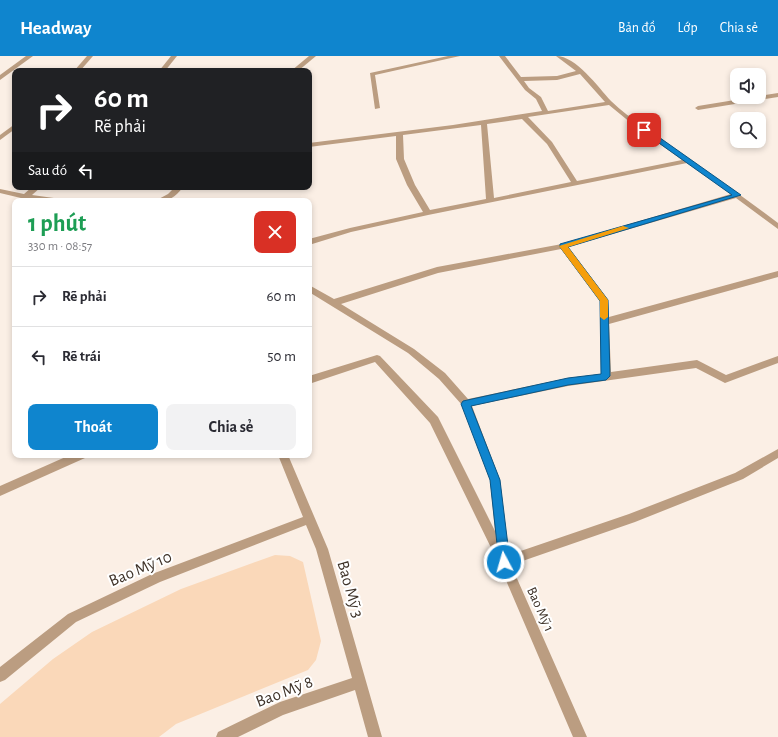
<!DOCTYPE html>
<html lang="vi">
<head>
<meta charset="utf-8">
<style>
  :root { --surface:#fff; --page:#f2f2f3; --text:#2b2b33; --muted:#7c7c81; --line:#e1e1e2; --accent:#0f85ce }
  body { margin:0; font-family:"Alegreya Sans",sans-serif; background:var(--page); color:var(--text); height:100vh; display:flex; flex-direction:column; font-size:15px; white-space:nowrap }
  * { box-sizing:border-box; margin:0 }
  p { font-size:13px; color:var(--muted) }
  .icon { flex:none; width:22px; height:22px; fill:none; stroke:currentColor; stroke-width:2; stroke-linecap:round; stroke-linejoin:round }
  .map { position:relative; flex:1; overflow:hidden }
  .panel { position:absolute; left:12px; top:142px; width:300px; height:260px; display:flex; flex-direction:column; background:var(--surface); border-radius:8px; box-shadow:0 2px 6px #0003 }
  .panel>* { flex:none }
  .guide { position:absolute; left:12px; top:12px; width:300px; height:122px; border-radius:8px; box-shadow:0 2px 6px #0003; background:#202124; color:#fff; overflow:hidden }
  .controls { position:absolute; left:730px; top:12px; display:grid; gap:8px }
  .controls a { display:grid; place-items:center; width:36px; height:36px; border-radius:8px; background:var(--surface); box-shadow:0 2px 6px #0003; font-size:20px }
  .pin { position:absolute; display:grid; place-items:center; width:34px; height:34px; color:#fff; margin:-17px; border-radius:8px; box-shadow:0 2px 6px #0006 }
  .me { position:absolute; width:44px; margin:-22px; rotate:354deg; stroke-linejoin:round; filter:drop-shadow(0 0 3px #0008) }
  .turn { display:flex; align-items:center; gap:14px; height:84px; padding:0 16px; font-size:18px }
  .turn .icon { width:52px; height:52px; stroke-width:2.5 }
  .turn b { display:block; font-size:28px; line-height:34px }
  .then { display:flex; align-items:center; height:38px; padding:0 16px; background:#0003; gap:8px; font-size:15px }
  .round { display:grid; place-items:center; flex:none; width:42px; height:42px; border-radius:8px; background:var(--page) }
  .head { display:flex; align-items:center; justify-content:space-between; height:68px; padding:0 16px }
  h1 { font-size:24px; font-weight:700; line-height:30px; color:#1e9e55 }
  .button { display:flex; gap:8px; margin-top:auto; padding:8px 16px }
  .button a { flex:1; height:46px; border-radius:8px; background:var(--accent); color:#fff; font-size:16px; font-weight:700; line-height:46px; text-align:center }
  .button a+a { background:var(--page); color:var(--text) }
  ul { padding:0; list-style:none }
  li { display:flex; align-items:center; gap:12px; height:60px; padding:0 16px; border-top:1px solid var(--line) }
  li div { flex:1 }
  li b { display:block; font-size:15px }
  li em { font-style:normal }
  header { display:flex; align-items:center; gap:24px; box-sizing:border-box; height:56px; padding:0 20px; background:var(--accent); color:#fff }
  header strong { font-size:19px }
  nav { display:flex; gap:22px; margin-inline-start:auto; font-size:14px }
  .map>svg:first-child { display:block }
  .green { fill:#fad8b9 }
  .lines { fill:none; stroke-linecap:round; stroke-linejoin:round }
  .minor { fill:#bb9d81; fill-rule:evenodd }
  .route { fill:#0f85ce; stroke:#0a5686 }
  .slow { fill:#f59e0b }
  .labels { text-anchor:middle; stroke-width:4; stroke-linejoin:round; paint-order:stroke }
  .street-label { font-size:14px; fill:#3e3228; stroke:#fff }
  .near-street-label { font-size:17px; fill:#3e3228; stroke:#fff }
</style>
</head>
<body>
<header>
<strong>Headway</strong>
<nav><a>Bản đồ</a><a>Lớp</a><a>Chia sẻ</a></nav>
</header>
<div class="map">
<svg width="778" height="681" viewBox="0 0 778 681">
  <rect width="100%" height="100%" fill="#fbefe5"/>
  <!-- green -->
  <path class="green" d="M 275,499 L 290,500 L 303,506 L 321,585 L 316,604 L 308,614 L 176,668 L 159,681 L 0,681 L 0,648 L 53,603 L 92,576 L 181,533 Z"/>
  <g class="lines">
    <!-- minor -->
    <g class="minor">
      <path d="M 26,0 L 33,0 L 0,24 L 0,19 Z"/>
      <path d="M 87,0 L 93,0 L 80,15 L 74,15 Z"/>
      <path d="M 171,0 L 177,0 L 165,15 L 159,15 Z"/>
      <path d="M 309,0 L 316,0 L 298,15 L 291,15 Z"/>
      <path d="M 448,0 L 460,0 L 375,19 L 380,52 L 375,53 L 370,17 Z"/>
      <path d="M 499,0 L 505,0 L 521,21 L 557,20 L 576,15 L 556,0 C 576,0 598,31 611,45 C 631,64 655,78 677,94 C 711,118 745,142 778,167 L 778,173 L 736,142 L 568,191 L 608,244 L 609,261 L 778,215 L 778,221 L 609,268 L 611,316 L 697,304 L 726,319 L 778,300 L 778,307 L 725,327 L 696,312 L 568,330 L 472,350 L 500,424 L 509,499 L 629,458 L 735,417 L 778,393 L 778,402 L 743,423 L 635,466 L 511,509 L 587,681 L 573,681 L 499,508 L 430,367 L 375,306 L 309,328 L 309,320 L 377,299 L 380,300 L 438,361 L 495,475 L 490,424 L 462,349 L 439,323 L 408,297 L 309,236 L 309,229 L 334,243 L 437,211 L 562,188 L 731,138 L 687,107 L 428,159 L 351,176 L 309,189 L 309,183 L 350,172 L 423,156 L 407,129 L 396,103 L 396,80 L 309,91 L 309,87 L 453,69 L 542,55 L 536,43 L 525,34 ZM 580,18 L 605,46 L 548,55 L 541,41 L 529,32 L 524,25 L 557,24 ZM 609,49 L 631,67 L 682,104 L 577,125 L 552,86 L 528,61 ZM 522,63 L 547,88 L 571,126 L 494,142 L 487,68 ZM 481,69 L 486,143 L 430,154 L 415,129 L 404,103 L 403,79 ZM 561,193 L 600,244 L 601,318 L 568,322 L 468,343 L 445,317 L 414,293 L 341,248 L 438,217 Z"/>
      <path d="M 778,37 L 778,41 L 698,54 L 695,52 L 698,50 Z"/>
      <path d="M 15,68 L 15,73 L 0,84 L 0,79 Z"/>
      <path d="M 32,131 L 41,131 L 32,139 L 61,143 L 65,145 L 25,143 L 0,137 L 0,133 L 24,138 Z"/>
      <path d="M 175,131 L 183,131 C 175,142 169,145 155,145 L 168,138 Z"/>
      <path d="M 70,399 L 86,399 L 85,402 L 0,440 L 0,430 Z"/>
      <path d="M 278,399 L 288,399 L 328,493 L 382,681 L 368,681 L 355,634 L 283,659 L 238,681 L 216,681 L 218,676 L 280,646 L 352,622 L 316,493 L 306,469 L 160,526 L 76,566 L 5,624 L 0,626 L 0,611 L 68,558 L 152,518 L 303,461 Z"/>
    </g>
  </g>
  <!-- route -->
  <path class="route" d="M 642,72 L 646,72 L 741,139 L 568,191 L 608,244 L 610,320 L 606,324 L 568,329 L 471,350 L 500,424 L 510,506 L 508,510 L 504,511 L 500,510 L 499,506 L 490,424 L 461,348 L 463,345 L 568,322 L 601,318 L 600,245 L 560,191 L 560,188 L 732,139 L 642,75 Z"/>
  <!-- slow -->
  <path class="slow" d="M 623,170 L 629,172 L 568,191 L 608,244 L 608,261 L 604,264 L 600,261 L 600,245 L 559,190 Z"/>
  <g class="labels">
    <!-- street labels -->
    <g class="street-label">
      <text transform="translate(541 553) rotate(66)" y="5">Bao Mỹ 1</text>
    </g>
    <!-- near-street labels -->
    <g class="near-street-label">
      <text transform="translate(140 512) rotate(-23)" y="6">Bao Mỹ 10</text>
      <text transform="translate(351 533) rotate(74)" y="6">Bao Mỹ 3</text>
      <text transform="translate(284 635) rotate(-21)" y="6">Bao Mỹ 8</text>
    </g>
  </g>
</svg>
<div class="controls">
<a><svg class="icon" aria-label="sound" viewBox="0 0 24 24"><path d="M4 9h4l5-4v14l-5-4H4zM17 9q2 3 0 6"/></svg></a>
<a><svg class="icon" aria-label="search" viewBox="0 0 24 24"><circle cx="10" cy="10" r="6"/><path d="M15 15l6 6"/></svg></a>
</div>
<div class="pin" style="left:644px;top:74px;background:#d93025"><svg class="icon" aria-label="arrive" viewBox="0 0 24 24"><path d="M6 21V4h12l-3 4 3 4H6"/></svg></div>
<svg class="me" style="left:504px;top:506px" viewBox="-20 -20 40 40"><circle r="17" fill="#0f85ce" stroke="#fff" stroke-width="3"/><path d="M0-11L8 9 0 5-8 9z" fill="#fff"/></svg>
<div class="guide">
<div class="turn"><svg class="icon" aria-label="right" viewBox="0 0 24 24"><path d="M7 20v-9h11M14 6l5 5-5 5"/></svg><div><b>60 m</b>Rẽ phải</div></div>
<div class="then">Sau đó<svg class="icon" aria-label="left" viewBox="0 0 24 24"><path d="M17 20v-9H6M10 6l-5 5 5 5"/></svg></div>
</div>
<section class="panel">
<div class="head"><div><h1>1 phút</h1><p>330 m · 08:57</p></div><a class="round" style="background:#d93025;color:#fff"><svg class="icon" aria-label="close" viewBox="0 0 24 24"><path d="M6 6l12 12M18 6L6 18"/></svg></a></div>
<ul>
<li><svg class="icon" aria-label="right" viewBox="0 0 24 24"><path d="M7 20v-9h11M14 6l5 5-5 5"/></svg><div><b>Rẽ phải</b></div><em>60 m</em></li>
<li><svg class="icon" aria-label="left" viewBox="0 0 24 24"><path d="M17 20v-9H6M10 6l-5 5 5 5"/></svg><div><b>Rẽ trái</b></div><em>50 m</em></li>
</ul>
<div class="button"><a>Thoát</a><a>Chia sẻ</a></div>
</section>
</div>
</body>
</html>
